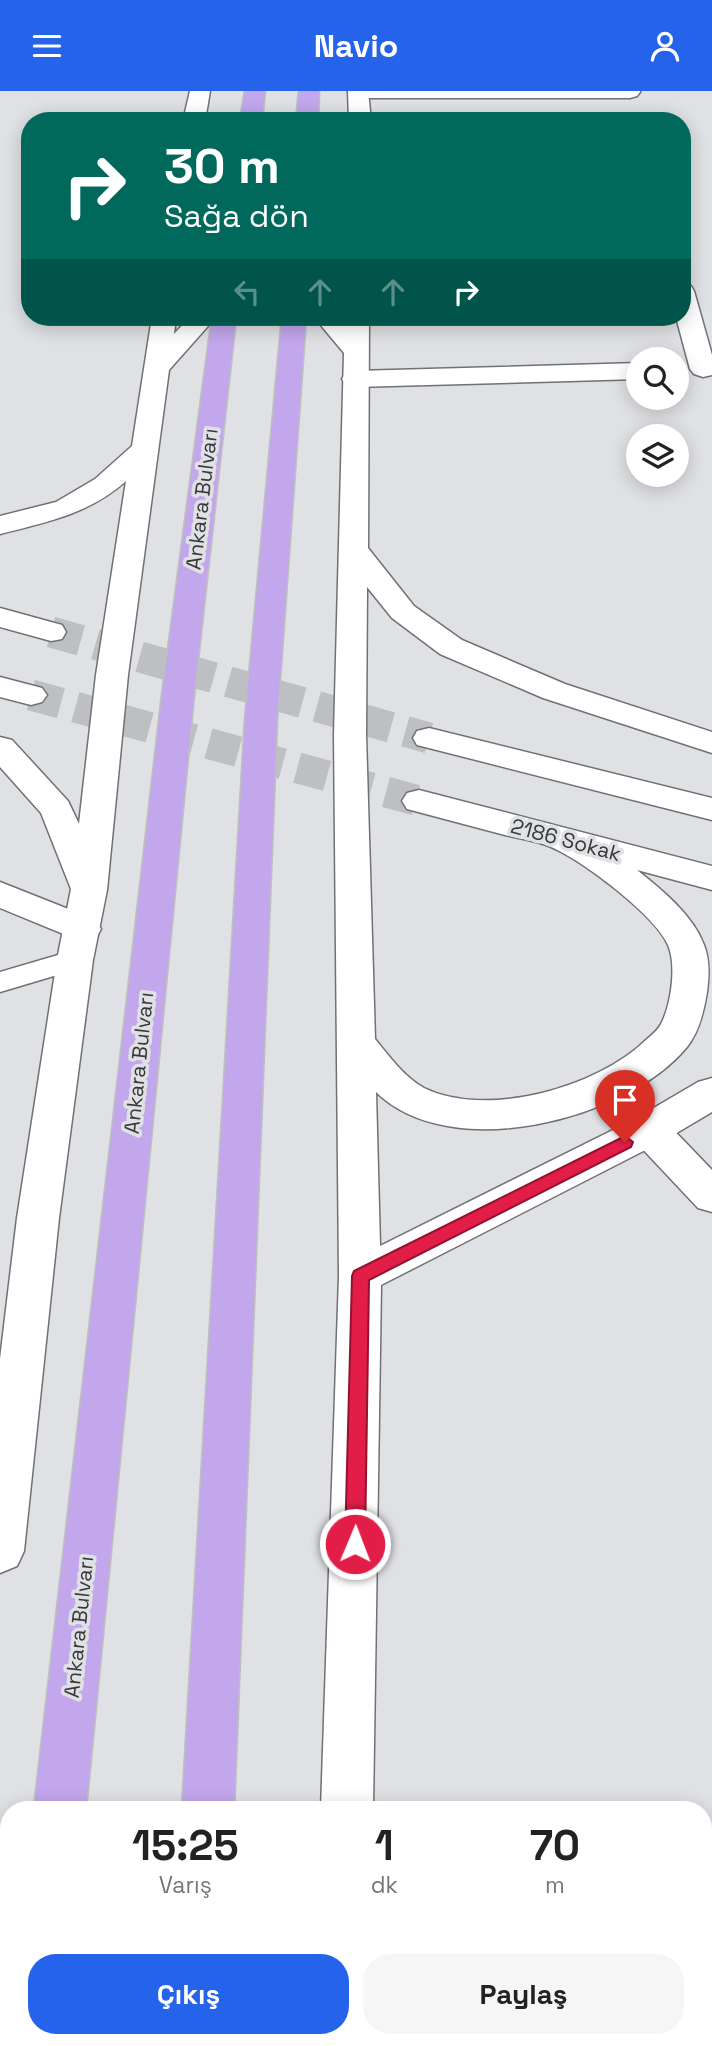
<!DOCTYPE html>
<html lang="tr">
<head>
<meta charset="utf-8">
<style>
  :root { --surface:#fff; --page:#f6f6f6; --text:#222; --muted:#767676; --accent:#2563eb }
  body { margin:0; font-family:"Space Grotesk",sans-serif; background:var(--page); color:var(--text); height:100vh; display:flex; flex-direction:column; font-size:26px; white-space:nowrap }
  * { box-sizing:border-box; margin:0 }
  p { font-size:23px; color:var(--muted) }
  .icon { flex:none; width:38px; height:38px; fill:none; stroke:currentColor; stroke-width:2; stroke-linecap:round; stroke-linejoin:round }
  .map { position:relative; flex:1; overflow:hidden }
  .side { position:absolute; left:0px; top:1710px; width:712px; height:247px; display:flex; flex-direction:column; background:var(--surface); border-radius:28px 28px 0 0; box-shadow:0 4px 18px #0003 }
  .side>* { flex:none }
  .banner { position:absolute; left:21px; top:21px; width:670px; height:214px; border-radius:28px; box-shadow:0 4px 18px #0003; background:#00695c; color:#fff; overflow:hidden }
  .fabs { position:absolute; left:626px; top:256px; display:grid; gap:14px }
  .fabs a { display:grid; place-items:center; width:63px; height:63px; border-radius:50%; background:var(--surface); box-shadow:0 4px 18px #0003; font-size:35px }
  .pin { position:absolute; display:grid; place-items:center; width:60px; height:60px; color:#fff; margin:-72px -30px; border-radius:50% 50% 50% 0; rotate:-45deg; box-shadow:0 0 7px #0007 }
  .pin .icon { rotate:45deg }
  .me { position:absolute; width:77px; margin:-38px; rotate:1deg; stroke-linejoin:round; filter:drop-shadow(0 0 5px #0008) }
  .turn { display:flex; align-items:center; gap:24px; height:147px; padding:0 28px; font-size:32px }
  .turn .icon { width:91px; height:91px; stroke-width:2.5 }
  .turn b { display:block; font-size:49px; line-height:60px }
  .lanes { display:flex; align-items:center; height:66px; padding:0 28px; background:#0003; justify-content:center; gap:35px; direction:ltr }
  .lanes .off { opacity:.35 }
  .eta { display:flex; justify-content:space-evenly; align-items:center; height:119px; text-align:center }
  .eta b { font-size:42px; font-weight:700; line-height:49px }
  .button { display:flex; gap:14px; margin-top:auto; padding:14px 28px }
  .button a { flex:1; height:80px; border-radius:28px; background:var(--accent); color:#fff; font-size:28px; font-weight:700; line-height:80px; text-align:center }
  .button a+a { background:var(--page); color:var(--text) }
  header { display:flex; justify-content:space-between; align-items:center; height:91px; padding:0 28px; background:var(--accent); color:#fff; font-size:32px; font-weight:700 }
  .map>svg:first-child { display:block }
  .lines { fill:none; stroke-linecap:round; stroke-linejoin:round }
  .secondary-tunnel { stroke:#bebfc2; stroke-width:31; stroke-dasharray:31 15; stroke-linecap:butt }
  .lane-casing { stroke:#707174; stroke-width:3 }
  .street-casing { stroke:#707174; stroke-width:3 }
  .secondary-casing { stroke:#707174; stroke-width:3 }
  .primary-casing { stroke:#bfbfc0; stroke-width:3 }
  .lane { fill:#fff; fill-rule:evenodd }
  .street { fill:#fff; fill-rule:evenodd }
  .secondary { fill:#fff; fill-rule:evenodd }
  .primary { fill:#c2a7ec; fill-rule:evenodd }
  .route { fill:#e11d48; stroke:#92132f; stroke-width:2 }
  .labels { text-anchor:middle; stroke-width:7; stroke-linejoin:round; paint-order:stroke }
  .street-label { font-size:21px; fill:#373839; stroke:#e0e1e4 }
</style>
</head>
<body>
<header><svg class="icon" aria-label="menu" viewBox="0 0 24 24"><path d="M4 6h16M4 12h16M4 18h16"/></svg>Navio<svg class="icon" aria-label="person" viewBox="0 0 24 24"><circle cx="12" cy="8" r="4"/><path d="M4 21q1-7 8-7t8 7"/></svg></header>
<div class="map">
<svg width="712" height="1955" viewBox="0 0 712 1955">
  <rect width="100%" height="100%" fill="#e0e1e4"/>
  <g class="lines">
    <!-- secondary-tunnel -->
    <g class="secondary-tunnel">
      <path d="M 51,541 L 429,647"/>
      <path d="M 31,604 L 419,710"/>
    </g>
    <defs>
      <path id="lane" d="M 75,859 L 84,862 L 88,869 L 84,876 L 0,901 L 0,881 Z"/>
      <g id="street">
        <path d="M 348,0 L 640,0 L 640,1 L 637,5 L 630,7 L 358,7 L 351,5 Z"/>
        <path d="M 682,193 L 691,195 L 694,200 L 712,264 L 712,284 L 703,286 L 694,283 L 690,278 L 676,226 L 682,226 Z"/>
        <path d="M 639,272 L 639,288 L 355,296 L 346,294 L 342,288 L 346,282 L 355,280 Z"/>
        <path d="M 0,791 L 96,829 L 101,838 L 96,847 L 83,851 L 0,817 Z"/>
        <path d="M 649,1024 L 663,1028 L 712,1079 L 712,1121 L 698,1117 L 635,1050 L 629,1039 L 635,1028 Z"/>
      </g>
      <g id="secondary">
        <path d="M 190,0 L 210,0 L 205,30 L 183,30 Z"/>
        <path d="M 348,0 L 368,0 L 371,30 L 349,30 Z"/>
        <path d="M 152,226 L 176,226 L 174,243 L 190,226 L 216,226 L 169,279 L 128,584 L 107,799 L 93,869 L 59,1127 L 24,1460 L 17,1475 L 0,1482 L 0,1268 L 17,1127 L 57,869 L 71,798 L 41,722 L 0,676 L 0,646 L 12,649 L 68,710 L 79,733 L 96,584 L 126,390 C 89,423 47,431 0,443 L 0,425 L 56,411 L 95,388 L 132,355 Z"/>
        <path d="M 314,226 L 339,226 L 344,231 L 345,226 L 369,226 L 368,457 L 414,515 L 462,549 L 565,593 L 712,641 L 712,662 L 543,607 L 440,563 L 392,527 L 367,496 L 366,643 L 375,948 C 389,965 404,986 424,997 C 487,1028 599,996 647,948 C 652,944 658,939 661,933 C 671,914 677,875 668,854 C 655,824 582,769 551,756 C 537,750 520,748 505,744 C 472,735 440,727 407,718 L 402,710 L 407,702 L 419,699 L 712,775 L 712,799 L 637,779 C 661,798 693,824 704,854 C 710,869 709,886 707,901 C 704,920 699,941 687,956 C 627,1029 450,1074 376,1001 L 380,1155 L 635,1028 L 698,991 L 712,987 L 712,1021 L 663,1050 L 381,1194 L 373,1718 L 321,1718 L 339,1185 L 334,643 L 344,262 Z"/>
        <path d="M 0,517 L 62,534 L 66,541 L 62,548 L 51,550 L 0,536 Z"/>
        <path d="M 0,586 L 42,597 L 47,604 L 42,611 L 31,614 L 0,606 Z"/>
        <path d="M 429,637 L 712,707 L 712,729 L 417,654 L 413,647 L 417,640 Z"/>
        <rect x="316" y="1948" width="56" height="7"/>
      </g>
      <g id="primary">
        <path d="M 245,0 L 265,0 L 262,30 L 240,30 Z"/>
        <path d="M 299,0 L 319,0 L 318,30 L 296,30 Z"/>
        <path d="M 212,226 L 236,226 L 194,604 L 86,1718 L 34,1718 L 162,604 Z"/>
        <path d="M 282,226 L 306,226 L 277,629 L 234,1718 L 182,1718 L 245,629 Z"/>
        <path d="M 9,1941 L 9,1948 L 62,1948 L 62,1955 L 6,1955 Z"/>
        <rect x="166" y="1948" width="56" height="7"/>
      </g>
    </defs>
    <!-- lane casing -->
    <use href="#lane" class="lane-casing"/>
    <!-- street casing -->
    <use href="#street" class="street-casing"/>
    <!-- secondary casing -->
    <use href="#secondary" class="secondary-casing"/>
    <!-- primary casing -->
    <use href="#primary" class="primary-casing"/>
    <!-- lane -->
    <use href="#lane" class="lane"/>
    <!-- street -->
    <use href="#street" class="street"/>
    <!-- secondary -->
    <use href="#secondary" class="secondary"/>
    <!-- primary -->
    <use href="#primary" class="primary"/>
  </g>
  <!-- route -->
  <path class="route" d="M 625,1045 L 633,1051 L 631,1056 L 369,1189 L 365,1453 L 362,1459 L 355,1462 L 348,1459 L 345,1453 L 352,1185 L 354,1180 Z"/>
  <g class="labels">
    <!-- street labels -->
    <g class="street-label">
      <text transform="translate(202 408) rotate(-83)" y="7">Ankara Bulvarı</text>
      <text transform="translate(566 749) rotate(15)" y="7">2186 Sokak</text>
      <text transform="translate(139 972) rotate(-84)" y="7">Ankara Bulvarı</text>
      <text transform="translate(79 1536) rotate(-84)" y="7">Ankara Bulvarı</text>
    </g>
  </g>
</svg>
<div class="fabs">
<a><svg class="icon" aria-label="search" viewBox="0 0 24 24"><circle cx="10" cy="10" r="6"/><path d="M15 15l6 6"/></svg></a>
<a><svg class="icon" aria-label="layers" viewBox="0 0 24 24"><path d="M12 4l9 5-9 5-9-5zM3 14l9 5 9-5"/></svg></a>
</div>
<div class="pin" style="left:625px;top:1051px;background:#d93025"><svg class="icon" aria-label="arrive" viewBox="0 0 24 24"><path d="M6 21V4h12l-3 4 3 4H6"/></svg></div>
<svg class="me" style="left:355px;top:1453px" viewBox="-20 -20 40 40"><circle r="17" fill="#e11d48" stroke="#fff" stroke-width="3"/><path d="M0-11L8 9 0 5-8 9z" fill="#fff"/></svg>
<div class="banner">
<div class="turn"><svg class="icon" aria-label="right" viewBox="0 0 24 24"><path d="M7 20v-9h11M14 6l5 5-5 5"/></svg><div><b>30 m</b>Sağa dön</div></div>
<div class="lanes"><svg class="icon off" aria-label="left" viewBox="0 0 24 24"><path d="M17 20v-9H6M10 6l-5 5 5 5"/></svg><svg class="icon off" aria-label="ahead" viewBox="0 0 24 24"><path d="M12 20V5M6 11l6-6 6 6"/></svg><svg class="icon off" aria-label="ahead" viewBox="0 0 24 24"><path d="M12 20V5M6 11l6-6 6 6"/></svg><svg class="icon" aria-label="right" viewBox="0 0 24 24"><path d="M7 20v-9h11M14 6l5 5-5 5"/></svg></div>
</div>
<section class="side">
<div class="eta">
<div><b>15:25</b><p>Varış</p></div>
<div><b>1</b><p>dk</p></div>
<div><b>70</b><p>m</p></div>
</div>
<div class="button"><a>Çıkış</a><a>Paylaş</a></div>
</section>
</div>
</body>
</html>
